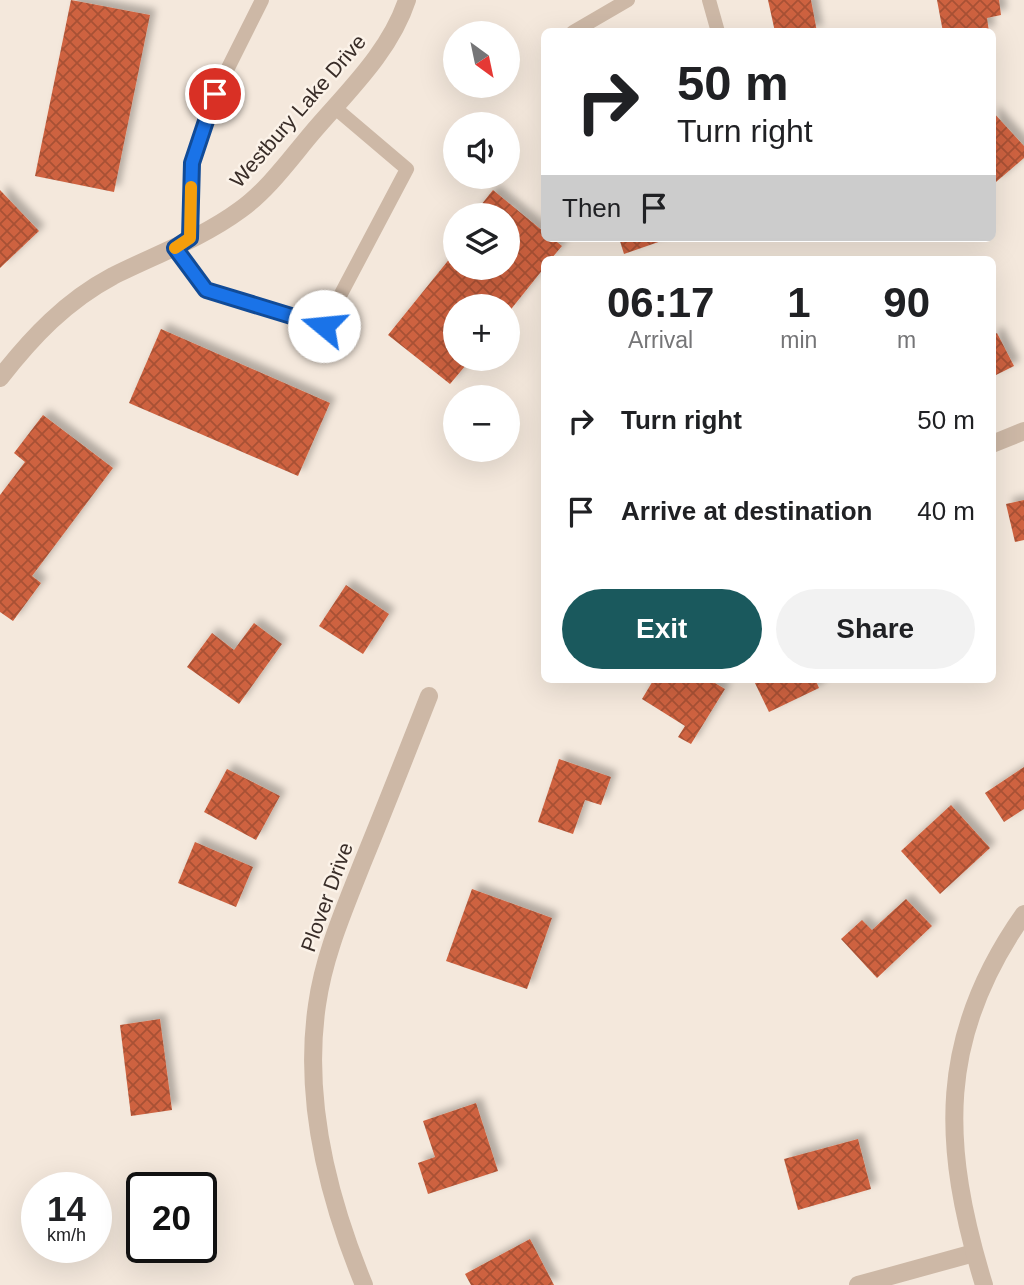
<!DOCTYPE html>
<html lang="en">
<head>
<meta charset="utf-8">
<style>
  :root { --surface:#fff; --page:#f2f2f2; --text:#202124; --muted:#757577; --accent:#1a595d }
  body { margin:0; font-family:Arial,sans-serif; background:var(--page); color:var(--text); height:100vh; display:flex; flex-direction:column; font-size:26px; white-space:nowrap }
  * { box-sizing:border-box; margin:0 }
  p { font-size:23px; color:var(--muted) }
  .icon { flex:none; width:38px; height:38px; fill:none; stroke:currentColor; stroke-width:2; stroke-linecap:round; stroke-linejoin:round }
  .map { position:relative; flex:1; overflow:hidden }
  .panel { position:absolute; left:541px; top:256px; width:455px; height:427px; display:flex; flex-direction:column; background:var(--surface); border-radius:10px; box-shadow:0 7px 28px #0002 }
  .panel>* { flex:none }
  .top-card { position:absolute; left:541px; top:28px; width:455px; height:214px; border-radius:10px; box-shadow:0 7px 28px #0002; background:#fff; color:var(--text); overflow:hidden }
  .needle { width:46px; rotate:147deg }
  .buttons { position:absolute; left:443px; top:21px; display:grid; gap:14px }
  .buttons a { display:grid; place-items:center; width:77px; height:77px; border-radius:50%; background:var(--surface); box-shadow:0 7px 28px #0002; font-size:35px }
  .speed { position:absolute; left:21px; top:1172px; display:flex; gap:14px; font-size:35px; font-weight:700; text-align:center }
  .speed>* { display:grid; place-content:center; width:91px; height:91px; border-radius:50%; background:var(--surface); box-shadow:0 7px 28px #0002; line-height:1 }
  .speed small { font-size:18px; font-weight:400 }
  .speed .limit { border:4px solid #111; border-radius:10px; background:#fff; color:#111 }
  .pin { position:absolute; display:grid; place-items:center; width:60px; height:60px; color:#fff; margin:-30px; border:4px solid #fff; border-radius:50%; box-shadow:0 2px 7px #0007 }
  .me { position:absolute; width:77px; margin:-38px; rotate:287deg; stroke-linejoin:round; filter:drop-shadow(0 0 5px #0008) }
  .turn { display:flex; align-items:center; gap:24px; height:147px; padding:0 21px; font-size:32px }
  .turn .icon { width:91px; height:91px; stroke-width:2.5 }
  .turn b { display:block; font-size:49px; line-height:60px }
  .then { display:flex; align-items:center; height:66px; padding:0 21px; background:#0003; gap:14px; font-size:26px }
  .eta { display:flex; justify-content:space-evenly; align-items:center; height:119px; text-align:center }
  .eta b { font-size:42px; font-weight:600; line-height:49px }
  .button { display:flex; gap:14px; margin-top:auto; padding:14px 21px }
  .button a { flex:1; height:80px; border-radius:42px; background:var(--accent); color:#fff; font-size:28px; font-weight:600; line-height:80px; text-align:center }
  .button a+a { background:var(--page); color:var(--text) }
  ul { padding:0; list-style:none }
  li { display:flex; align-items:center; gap:21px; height:91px; padding:0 21px }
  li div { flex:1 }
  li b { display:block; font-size:26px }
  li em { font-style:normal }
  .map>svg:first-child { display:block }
  .building { fill:url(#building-cross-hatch); filter:url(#shadow) }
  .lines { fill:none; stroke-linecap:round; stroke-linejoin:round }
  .lane { stroke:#cdb8a6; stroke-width:14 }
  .street { stroke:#cdb8a6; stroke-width:18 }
  .route-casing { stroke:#114b97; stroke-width:18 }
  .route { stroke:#1a73e8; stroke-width:12 }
  .slow { stroke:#f59e0b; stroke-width:12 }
  .labels { text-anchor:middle; stroke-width:5; stroke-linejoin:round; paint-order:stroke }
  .street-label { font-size:21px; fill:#392d28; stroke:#fbf2e8 }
</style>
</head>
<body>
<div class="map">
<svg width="1024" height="1285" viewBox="0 0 1024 1285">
  <defs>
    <pattern id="building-cross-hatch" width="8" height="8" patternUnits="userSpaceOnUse" patternTransform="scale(1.75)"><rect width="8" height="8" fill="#ce623f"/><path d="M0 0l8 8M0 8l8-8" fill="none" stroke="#a85135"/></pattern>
    <filter id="shadow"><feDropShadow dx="6" dy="-6" stdDeviation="3.5" flood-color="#0004"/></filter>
  </defs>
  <rect width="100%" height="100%" fill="#f4e8dc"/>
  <!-- building -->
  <g class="building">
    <path d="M 71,0 L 150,15 L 114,192 L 35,176 Z"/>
    <path d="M 768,0 L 811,0 L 817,32 L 775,32 Z"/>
    <path d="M 937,0 L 999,0 L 1001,15 L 987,18 L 989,32 L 943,32 Z"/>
    <path d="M 992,111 L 1024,146 L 1024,158 L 996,182 L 992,178 Z"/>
    <path d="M 0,190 L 39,231 L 0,268 Z"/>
    <path d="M 493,190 L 544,232 L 544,238 L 552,238 L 562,246 L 551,259 L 544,259 L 544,268 L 508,313 L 508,306 L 455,306 L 455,359 L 471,359 L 450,384 L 388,335 L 455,252 L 455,268 L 508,268 L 508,215 L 473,215 Z"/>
    <path d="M 619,238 L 670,238 L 624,254 Z"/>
    <path d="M 161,329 L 330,403 L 298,476 L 129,403 Z"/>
    <path d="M 997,333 L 1014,366 L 992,377 L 992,336 Z"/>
    <path d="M 43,415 L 113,468 L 32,576 L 41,583 L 13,621 L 0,612 L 0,495 L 25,462 L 14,453 Z"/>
    <path d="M 1024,500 L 1024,540 L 1015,542 L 1006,504 Z"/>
    <path d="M 346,585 L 389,614 L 363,654 L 319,626 Z"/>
    <path d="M 254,623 L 282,644 L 239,704 L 187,667 L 212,633 L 234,650 Z"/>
    <path d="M 654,679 L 708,679 L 725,689 L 691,744 L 678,737 L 685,726 L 642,699 Z"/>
    <path d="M 753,679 L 815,679 L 819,688 L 769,712 Z"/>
    <path d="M 559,759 L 611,777 L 601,805 L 585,800 L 573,834 L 538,822 Z"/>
    <path d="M 1024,767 L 1024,809 L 1004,822 L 985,793 Z"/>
    <path d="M 227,769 L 280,796 L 256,840 L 204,812 Z"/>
    <path d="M 951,805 L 990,848 L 940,894 L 901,851 Z"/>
    <path d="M 195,842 L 253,867 L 236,907 L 178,883 Z"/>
    <path d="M 472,889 L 552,918 L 527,989 L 446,961 Z"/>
    <path d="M 906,899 L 932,926 L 877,978 L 841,939 L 862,920 L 872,930 Z"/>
    <path d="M 160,1019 L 172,1110 L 131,1116 L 120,1025 Z"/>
    <path d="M 476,1103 L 498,1171 L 428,1194 L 418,1163 L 435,1157 L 423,1121 Z"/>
    <path d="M 858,1139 L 871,1189 L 798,1210 L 784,1159 Z"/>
    <path d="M 530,1239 L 554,1285 L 471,1285 L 465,1274 Z"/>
  </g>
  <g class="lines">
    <!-- lane -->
    <g class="lane">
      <path d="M 709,0 L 718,32"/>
      <path d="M 573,32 L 628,0"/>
      <path d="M 190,238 L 192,163 L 215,94 L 262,0"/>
      <path d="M 175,248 L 206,290 L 324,326 L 407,169 L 334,107"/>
    </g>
    <!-- street -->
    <g class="street">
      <path d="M 0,378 C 32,337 66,301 113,276 C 155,255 202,238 240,210 C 268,190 290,159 312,133 C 347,92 390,52 407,0"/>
      <path d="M 992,444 L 1024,431"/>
      <path d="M 364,1285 C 328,1198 303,1100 317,1005 C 324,955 344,910 362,864 C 385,808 407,752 429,696"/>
      <path d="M 858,1285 L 974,1253"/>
      <path d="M 984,1285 C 941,1145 937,1037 1024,914"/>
    </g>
  </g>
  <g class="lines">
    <defs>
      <path id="route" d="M 215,94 L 192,163 L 190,238 L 175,248 L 206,290 L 324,326"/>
    </defs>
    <!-- route casing -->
    <use href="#route" class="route-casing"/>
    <!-- route -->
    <use href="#route" class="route"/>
    <!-- slow -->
    <path class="slow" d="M 175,248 L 190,238 L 191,187"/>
  </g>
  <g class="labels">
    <!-- street labels -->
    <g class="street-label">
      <text transform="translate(298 111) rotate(-49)" y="7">Westbury Lake Drive</text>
      <text transform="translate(327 897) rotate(-70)" y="7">Plover Drive</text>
    </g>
  </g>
</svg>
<div class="buttons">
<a><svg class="needle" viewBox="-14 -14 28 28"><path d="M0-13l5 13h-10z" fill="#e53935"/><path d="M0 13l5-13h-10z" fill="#757577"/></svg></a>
<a><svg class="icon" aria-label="sound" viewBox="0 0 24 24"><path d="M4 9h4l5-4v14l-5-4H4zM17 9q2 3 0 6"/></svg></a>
<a><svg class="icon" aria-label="layers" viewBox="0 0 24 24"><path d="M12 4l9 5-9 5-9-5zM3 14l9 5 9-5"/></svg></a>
<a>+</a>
<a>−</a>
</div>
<div class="speed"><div>14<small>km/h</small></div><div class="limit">20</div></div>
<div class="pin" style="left:215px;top:94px;background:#d93025"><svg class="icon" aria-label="arrive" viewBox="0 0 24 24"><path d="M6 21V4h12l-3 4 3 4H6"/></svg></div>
<svg class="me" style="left:324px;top:326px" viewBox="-20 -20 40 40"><circle r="19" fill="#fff"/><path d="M0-13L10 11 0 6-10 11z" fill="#1a73e8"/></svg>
<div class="top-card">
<div class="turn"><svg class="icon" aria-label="right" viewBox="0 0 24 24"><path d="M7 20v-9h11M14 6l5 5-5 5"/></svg><div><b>50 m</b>Turn right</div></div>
<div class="then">Then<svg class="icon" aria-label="arrive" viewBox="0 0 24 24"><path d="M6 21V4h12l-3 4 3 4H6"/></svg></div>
</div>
<section class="panel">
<div class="eta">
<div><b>06:17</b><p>Arrival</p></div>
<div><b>1</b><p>min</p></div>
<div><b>90</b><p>m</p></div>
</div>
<ul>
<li><svg class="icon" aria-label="right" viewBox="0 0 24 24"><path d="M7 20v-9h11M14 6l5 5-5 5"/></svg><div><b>Turn right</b></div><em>50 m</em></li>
<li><svg class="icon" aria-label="arrive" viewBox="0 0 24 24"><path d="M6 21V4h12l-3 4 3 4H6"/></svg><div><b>Arrive at destination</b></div><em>40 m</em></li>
</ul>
<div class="button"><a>Exit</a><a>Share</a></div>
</section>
</div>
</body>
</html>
